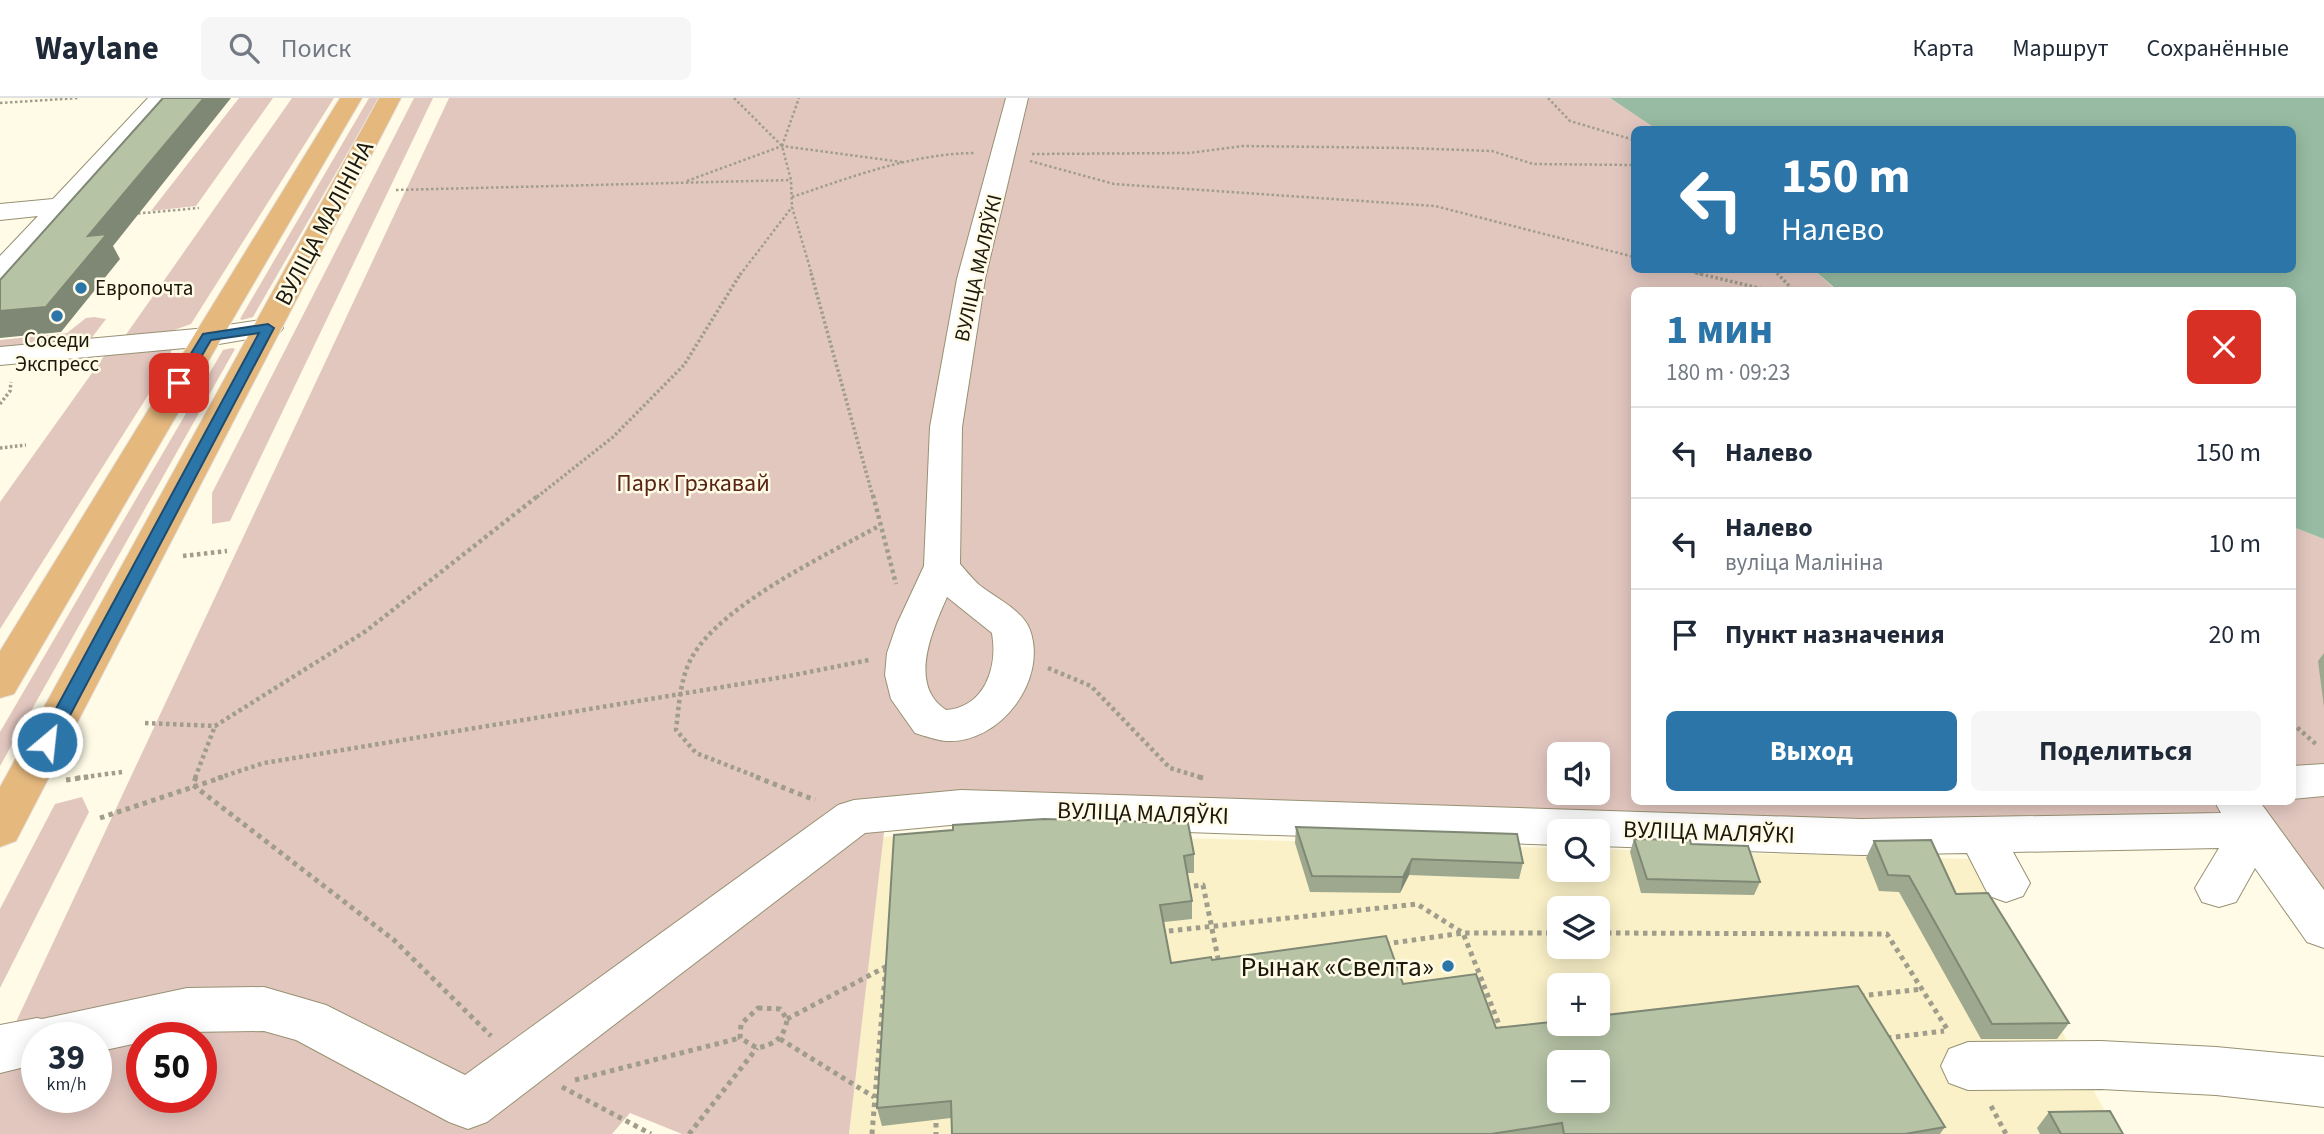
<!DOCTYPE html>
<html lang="ru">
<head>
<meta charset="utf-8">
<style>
  :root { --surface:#fff; --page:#f6f6f7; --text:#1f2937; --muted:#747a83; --line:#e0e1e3; --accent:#2c75a9 }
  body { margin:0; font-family:"Source Sans 3",sans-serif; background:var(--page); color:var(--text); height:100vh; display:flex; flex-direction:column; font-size:26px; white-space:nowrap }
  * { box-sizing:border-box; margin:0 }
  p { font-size:23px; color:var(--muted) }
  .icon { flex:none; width:38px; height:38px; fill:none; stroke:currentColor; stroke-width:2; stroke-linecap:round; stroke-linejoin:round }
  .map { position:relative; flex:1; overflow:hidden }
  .drawer { position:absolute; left:1631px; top:189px; width:665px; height:518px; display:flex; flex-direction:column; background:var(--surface); border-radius:10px; box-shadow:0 4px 18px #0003 }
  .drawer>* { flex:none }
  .hud { position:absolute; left:1631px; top:28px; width:665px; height:147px; border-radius:10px; box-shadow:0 4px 18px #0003; background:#2c75a9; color:#fff; overflow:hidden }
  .tools { position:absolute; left:1547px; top:644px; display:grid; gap:14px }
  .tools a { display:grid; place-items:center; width:63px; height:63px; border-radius:10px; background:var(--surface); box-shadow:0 4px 18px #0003; font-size:35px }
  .speed { position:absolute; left:21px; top:924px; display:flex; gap:14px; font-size:35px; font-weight:700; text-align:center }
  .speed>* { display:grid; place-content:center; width:91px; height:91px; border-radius:50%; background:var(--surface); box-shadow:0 4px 18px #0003; line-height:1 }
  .speed small { font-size:18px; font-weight:400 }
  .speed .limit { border:10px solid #d22; background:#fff; color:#111 }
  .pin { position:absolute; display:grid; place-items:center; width:60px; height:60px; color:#fff; margin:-30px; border-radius:14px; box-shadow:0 4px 10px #0006 }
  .me { position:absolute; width:77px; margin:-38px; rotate:28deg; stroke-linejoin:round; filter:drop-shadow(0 0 5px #0008) }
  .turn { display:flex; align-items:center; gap:24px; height:147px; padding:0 35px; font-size:32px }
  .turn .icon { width:91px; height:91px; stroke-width:2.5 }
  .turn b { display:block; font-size:49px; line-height:60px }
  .round { display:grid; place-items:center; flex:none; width:74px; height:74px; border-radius:10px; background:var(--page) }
  .summary { display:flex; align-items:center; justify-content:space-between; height:119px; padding:0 35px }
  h1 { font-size:42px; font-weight:700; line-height:52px; color:var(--accent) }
  .cta { display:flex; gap:14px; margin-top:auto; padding:14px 35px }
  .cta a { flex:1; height:80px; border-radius:10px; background:var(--accent); color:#fff; font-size:28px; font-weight:700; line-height:80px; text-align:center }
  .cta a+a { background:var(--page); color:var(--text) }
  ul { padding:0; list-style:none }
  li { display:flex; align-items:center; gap:21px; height:91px; padding:0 35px; border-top:2px solid var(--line) }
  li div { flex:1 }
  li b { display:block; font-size:26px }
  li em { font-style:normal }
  header { display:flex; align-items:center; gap:42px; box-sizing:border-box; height:98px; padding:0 35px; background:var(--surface); border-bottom:2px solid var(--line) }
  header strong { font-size:33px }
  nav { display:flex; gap:38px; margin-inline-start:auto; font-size:24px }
  .search { width:490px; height:63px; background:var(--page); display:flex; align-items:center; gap:18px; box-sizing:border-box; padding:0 24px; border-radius:10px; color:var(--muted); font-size:26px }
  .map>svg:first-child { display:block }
  .built { fill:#faf1c8; fill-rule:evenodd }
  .green { fill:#e2c7bf; fill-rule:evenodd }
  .water { fill:#98bca3 }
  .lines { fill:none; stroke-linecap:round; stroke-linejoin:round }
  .minor-casing { stroke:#989173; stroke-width:2 }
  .major-casing { stroke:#e4e3e2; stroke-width:2 }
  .path-far3 { stroke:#a09d8c; stroke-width:2.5; stroke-dasharray:2.5 2.5; stroke-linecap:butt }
  .path-far2 { stroke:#a09d8c; stroke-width:3.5; stroke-dasharray:2.5 2.5; stroke-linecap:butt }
  .path-far1 { stroke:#a09d8c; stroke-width:4.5; stroke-dasharray:3.5 3.5; stroke-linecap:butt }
  .path { stroke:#a09d8c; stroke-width:5; stroke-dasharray:4.5 4.5; stroke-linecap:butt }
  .minor { fill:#fff; fill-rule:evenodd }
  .major { fill:#e5b87e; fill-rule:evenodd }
  .wall { fill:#9da88e }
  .shaded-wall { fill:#7f8874 }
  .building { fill:#b6c3a5; stroke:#7f8874; stroke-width:2; fill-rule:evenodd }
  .route { fill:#2c75a9; stroke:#1d4c6e; stroke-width:2 }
  .poi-dot { fill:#2c75a9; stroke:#fffbe7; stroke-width:2.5 }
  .labels { text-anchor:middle; stroke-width:5; stroke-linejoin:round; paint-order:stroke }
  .far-street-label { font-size:21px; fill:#1b180d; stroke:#fffbe7 }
  .far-poi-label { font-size:21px; fill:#1b180d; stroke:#fffbe7; text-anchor:start }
  .street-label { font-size:24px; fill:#1b180d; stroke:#fffbe7 }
  .park-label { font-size:24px; fill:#5a2414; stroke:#fffbe7 }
  .near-poi-label { font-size:28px; fill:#1b180d; stroke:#fffbe7; text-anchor:end }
</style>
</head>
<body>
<header>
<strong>Waylane</strong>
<div class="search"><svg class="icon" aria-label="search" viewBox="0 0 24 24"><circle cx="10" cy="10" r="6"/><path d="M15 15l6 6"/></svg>Поиск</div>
<nav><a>Карта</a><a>Маршрут</a><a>Сохранённые</a></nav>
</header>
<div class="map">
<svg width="2324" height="1036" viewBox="0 0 2324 1036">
  <rect width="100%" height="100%" fill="#fffbe7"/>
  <!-- built -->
  <path class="built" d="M 949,734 L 1559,750 L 1559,772 L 1598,772 L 1598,751 L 1970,761 L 2117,1036 L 849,1036 L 883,739 ZM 1559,810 L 1598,810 L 1598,849 L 1559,849 ZM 1559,887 L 1598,887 L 1598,926 L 1559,926 ZM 1559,964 L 1598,964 L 1598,1003 L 1559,1003 Z"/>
  <!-- green -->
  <g class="green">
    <path d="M 239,0 L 273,0 L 196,108 L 151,113 Z"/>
    <path d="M 292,0 L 334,0 L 191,226 L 163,236 L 125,238 Z"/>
    <path d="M 369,0 L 379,0 L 253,219 L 242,222 L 240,221 Z"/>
    <path d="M 414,0 L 433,0 L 230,423 L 212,426 L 212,395 Z"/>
    <path d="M 449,0 L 1610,0 L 1658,31 L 1634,32 L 1634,172 L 1814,172 L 1836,192 L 1634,192 L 1634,704 L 2292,704 L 2293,429 L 2324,441 L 2324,809 L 2277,742 L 886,717 L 849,1036 L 682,1036 L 630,1015 L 612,1036 L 0,1036 L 0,958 ZM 1559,656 L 1598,656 L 1598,695 L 1559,695 ZM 37,940 L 96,940 L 96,999 L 37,999 ZM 142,940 L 201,940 L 201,999 L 142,999 Z"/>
    <path d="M 94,219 L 106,221 L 90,242 L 0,253 L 0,242 L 67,235 L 86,220 Z"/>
    <path d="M 163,250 L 171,252 L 171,261 L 0,531 L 0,404 L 107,254 Z"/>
    <path d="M 232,250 L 235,251 L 0,668 L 0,634 L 223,252 Z"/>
    <path d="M 82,699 L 89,714 L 0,890 L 0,811 L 55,706 Z"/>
  </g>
  <!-- water -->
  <path class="water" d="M 1610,0 L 2324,0 L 2324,441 L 2293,429 L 2292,192 L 1837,192 L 1814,172 L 2292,172 L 2292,32 L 1658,32 Z"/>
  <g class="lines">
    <defs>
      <g id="minor">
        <path d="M 148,0 L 171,0 L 10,180 L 0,182 L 0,158 L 38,118 L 0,122 L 0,106 L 53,101 Z"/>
        <path d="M 1006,0 L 1028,0 L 985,181 L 962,329 L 960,466 C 966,473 972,480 978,486 C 994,499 1023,512 1030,532 C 1048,582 1000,646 946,643 C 936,642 925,638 915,635 L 891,601 L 885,577 L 887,555 L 897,526 L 924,468 L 930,329 L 957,181 ZM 947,499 L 992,535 C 998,569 985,609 946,612 C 907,587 933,531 947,499 Z"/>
        <path d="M 268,221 L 278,224 L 283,230 L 278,236 L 207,248 L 0,267 L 0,249 L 207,230 Z"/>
        <path d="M 2324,666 L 2324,698 L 2292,701 L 2292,668 Z"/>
        <path d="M 961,692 L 1861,721 L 2221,715 L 2215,704 L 2260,704 L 2324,792 L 2324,850 L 2307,844 L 2255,770 L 2236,804 L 2219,809 L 2202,804 L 2195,790 L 2219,750 L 2013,754 L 2030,785 L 2023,798 L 2006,804 L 1989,798 L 1967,755 L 1861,757 L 1598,748 L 1598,733 L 1559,733 L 1559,747 L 961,726 L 865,735 L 487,1024 L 468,1031 L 449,1024 L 296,942 L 264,933 L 187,934 L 163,940 L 142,940 L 142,944 L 96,954 L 96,940 L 37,940 L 37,966 L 0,975 L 0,927 L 37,920 L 42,921 L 187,890 L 264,889 L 326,907 L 465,977 L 838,707 L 854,702 Z"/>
        <path d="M 2101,943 L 2216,949 L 2324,959 L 2324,1009 L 2216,997 L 2101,991 L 1968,992 L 1949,985 L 1941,968 L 1949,951 L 1968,944 Z"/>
      </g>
      <g id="major">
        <path d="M 340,0 L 362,0 L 14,596 L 0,600 L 0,553 Z"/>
        <path d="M 379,0 L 401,0 L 16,743 L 0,749 L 0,689 Z"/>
      </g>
    </defs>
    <!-- minor casing -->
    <use href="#minor" class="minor-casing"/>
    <!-- major casing -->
    <use href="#major" class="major-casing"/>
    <!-- path-far3 -->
    <g class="path-far3">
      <path d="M 734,0 L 782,48 L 791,82 L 792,109 L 812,177"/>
      <path d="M 1548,0 L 1570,23 L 1634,42"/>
      <path d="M 0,5 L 79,0"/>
      <path d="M 782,48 L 799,0"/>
      <path d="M 1032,56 L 1189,55 L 1243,48 L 1407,50 L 1492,53 L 1533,66 L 1634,67"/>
      <path d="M 1030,63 L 1114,86 L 1435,108 L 1634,159"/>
      <path d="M 687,83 L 782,48 L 902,64"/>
      <path d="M 396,92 L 791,82"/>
      <path d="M 792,99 C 852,79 910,56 974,55"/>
      <path d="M 133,116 L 199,110"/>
      <path d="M 1685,172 L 1703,177"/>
      <path d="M 1774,172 L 1778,177"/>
      <path d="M 740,177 L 792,109"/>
    </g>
    <!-- path-far2 -->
    <g class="path-far2">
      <path d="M 811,175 L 873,399"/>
      <path d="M 1696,175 L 1767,192"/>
      <path d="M 1777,175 L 1793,192"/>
      <path d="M 0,306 L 10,293 L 11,284"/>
      <path d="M 0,350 L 26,347"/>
      <path d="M 537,399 L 613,339 L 684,267 L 741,175"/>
    </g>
    <!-- path-far1 -->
    <g class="path-far1">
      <path d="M 873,397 L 896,486"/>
      <path d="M 183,458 L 227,453"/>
      <path d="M 1048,570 L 1091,588 L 1170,670 L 1203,680"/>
      <path d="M 145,625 L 215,628 L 366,533 L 539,397"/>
      <path d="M 2292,625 L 2318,648"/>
      <path d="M 77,680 L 122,674"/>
      <path d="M 195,680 L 215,628"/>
      <path d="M 218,680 L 264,665 L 789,578 L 869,562"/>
      <path d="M 760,680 L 696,655 L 676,632 C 679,608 680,580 692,559 C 721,507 826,457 879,428"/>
    </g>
    <!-- path -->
    <g class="path">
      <path d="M 196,679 L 193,687 L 394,842 L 491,938"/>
      <path d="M 756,679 L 815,702"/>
      <path d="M 1199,679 L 1203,680"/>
      <path d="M 66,682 L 89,679"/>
      <path d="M 100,720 L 223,679"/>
      <path d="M 1185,789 L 1203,787 L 1219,865"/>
      <path d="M 1160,834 L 1417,806 L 1463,835 L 1559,835"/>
      <path d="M 1598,835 L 1887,836 L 1949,934"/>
      <path d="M 1385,846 L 1463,835 L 1483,885"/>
      <path d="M 1476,886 L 1483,885 L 1501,932"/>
      <path d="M 1860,898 L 1923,891"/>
      <path d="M 758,910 L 780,911 L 787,921 C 785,939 774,947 757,950 L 740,940 L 741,926 Z"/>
      <path d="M 787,921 L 891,866"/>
      <path d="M 1887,940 L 1944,933"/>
      <path d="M 780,941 L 874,999"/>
      <path d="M 575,982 L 740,940"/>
      <path d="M 562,989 L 651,1036"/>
      <path d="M 1991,1008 L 2006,1036"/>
      <path d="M 936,1016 L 936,1036"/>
      <path d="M 689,1036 L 757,950"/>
      <path d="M 872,1036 L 886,866"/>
    </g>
    <!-- minor -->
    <use href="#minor" class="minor"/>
    <!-- major -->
    <use href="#major" class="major"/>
  </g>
  <!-- wall -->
  <g class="wall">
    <path d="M 2324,555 L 2324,609 L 2318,563 Z"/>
    <path d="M 1296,729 L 1523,765 L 1519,781 L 1409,777 L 1400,795 L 1310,794 L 1295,745 Z"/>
    <path d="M 894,737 L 1194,756 L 1194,775 L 1187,775 L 1192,803 L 1192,821 L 1164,824 L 1171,865 L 1212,862 L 1403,886 L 1496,930 L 1945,1029 L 1940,1036 L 952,1036 L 951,1020 L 882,1028 L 877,1010 Z"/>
    <path d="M 1634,741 L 1691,746 L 1760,784 L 1754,797 L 1641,795 L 1630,754 Z"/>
    <path d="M 1874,743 L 1956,796 L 2069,925 L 2057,941 L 1981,941 L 1899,794 L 1879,793 L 1866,760 Z"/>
    <path d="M 2049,1014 L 2123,1036 L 2040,1036 L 2037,1030 Z"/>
  </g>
  <!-- shaded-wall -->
  <g class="shaded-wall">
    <path d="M 204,0 L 231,0 L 113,148 L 120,161 L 61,234 L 0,240 L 0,213 L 88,138 Z"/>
    <path d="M 1412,761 L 1409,777 L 1400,795 L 1403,779 Z"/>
  </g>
  <!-- building -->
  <g class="building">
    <path d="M 163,0 L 204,0 L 88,138 L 107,136 L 46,209 L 0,213 L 0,182 Z"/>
    <path d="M 1044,721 L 1188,725 L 1194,756 L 1184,758 L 1192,803 L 1160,807 L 1171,865 L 1211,859 L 1212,862 L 1386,838 L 1403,886 L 1476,876 L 1496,930 L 1559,923 L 1559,926 L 1598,926 L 1598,918 L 1858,888 L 1945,1029 L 1905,1036 L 1564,1036 L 1562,1025 L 1491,1036 L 952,1036 L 951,1003 L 877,1010 L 894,737 L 953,732 L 953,727 ZM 1559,964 L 1598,964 L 1598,1003 L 1559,1003 Z"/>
    <path d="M 1296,729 L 1517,736 L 1523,765 L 1412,761 L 1403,779 L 1312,778 Z"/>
    <path d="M 1634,741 L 1690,742 L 1691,746 L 1748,748 L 1760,784 L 1647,781 Z"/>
    <path d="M 1931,742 L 1956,796 L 1988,795 L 2069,925 L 1992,926 L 1909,778 L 1888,777 L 1874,743 Z"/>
    <path d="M 2110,1013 L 2123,1036 L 2061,1036 L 2049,1014 Z"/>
  </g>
  <!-- route -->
  <path class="route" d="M 268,226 L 274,230 L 56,644 L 53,649 L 41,649 L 38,644 L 259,235 L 211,242 L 184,288 L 179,289 L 173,285 L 203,236 Z"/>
  <!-- markers -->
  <g class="poi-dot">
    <circle cx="81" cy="190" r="7"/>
    <circle cx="57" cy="218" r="7"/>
    <circle cx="1448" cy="868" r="7"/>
  </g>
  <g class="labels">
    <!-- far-street labels -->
    <g class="far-street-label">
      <text transform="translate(978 170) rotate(-77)" y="7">ВУЛІЦА МАЛЯЎКІ</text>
    </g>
    <!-- far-poi labels -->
    <g class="far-poi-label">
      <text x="95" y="197">Европочта</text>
      <text x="57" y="249" text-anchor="middle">Соседи<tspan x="57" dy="24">Экспресс</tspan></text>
    </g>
    <!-- street labels -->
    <g class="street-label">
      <text transform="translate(324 125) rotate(-62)" y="8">ВУЛІЦА МАЛІНІНА</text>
      <text transform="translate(1143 715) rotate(2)" y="8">ВУЛІЦА МАЛЯЎКІ</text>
      <text transform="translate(1709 734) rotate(2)" y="8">ВУЛІЦА МАЛЯЎКІ</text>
    </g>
    <!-- park labels -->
    <g class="park-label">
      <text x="693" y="393">Парк Грэкавай</text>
    </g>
    <!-- near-poi labels -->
    <g class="near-poi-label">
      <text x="1434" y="878">Рынак «Свелта»</text>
    </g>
  </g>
</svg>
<div class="tools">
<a><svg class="icon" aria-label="sound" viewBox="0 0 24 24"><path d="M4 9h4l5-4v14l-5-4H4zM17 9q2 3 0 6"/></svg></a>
<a><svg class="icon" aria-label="search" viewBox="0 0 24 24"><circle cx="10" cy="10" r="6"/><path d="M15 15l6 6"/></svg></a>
<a><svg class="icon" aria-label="layers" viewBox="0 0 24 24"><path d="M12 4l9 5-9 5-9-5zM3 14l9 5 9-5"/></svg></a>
<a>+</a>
<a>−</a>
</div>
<div class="speed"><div>39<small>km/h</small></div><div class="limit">50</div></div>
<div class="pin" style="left:179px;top:285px;background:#d93025"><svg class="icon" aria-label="arrive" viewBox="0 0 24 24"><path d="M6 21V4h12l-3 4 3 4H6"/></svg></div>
<svg class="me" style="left:47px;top:644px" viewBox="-20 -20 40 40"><circle r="17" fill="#2c75a9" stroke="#fff" stroke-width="3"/><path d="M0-11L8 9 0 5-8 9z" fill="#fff"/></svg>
<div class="hud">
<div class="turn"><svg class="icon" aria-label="left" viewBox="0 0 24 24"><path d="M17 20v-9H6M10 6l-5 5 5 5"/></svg><div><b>150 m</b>Налево</div></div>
</div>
<section class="drawer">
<div class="summary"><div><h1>1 мин</h1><p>180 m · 09:23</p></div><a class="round" style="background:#d93025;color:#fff"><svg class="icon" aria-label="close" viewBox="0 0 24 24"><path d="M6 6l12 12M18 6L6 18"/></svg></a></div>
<ul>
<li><svg class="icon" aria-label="left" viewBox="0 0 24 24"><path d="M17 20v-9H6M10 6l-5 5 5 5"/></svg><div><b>Налево</b></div><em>150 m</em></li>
<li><svg class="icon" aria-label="left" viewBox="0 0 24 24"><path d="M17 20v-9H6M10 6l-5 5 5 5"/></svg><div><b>Налево</b><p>вуліца Малініна</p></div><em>10 m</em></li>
<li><svg class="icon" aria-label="arrive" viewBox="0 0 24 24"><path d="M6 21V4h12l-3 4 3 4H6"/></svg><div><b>Пункт назначения</b></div><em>20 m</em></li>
</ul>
<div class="cta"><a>Выход</a><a>Поделиться</a></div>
</section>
</div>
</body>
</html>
